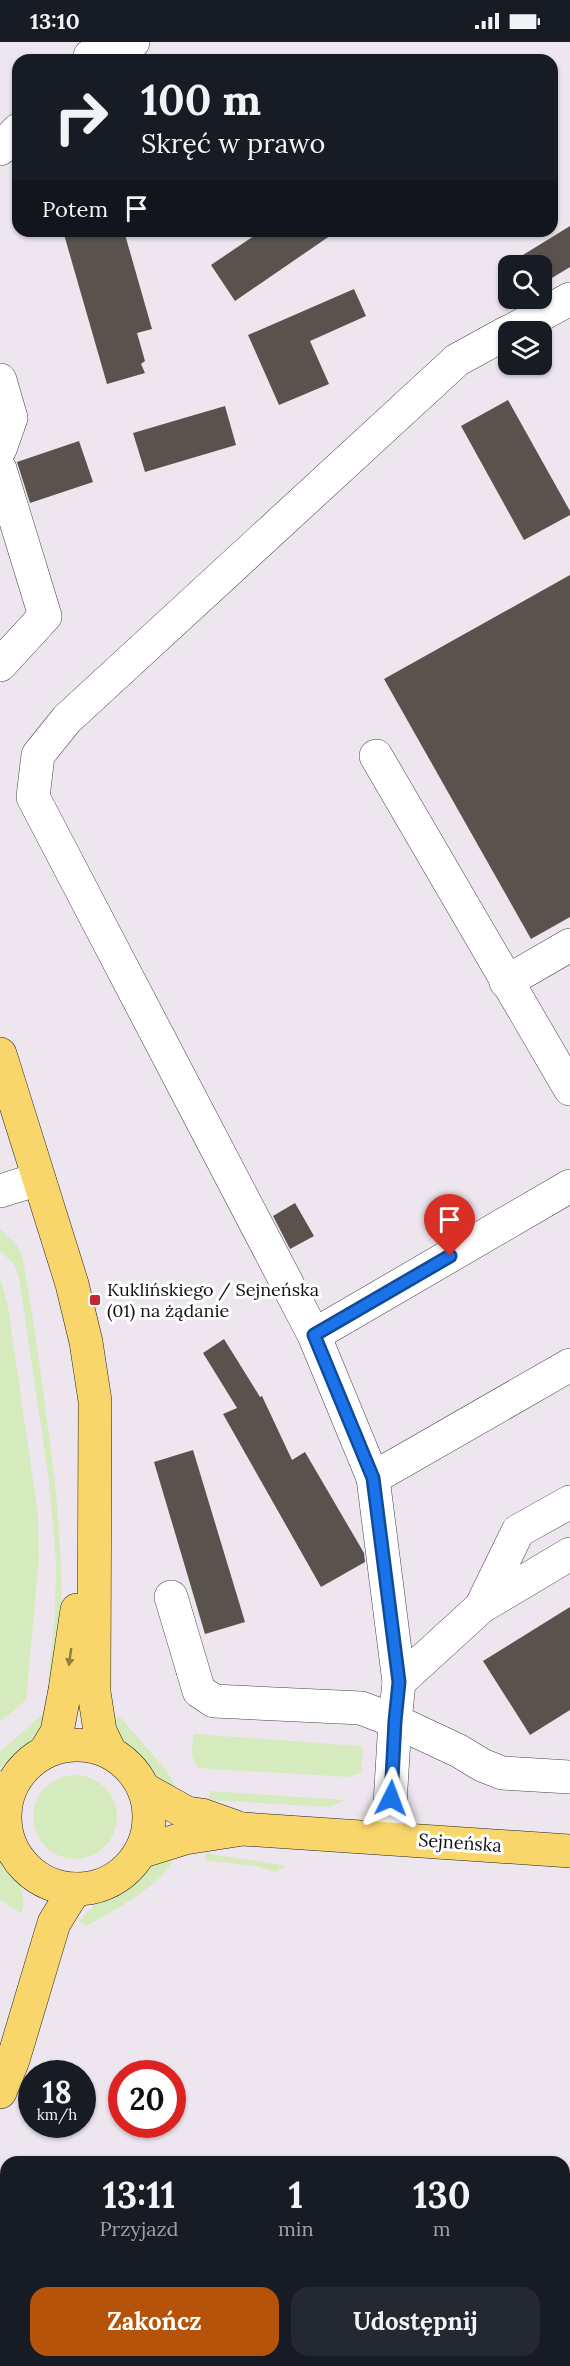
<!DOCTYPE html>
<html lang="pl">
<head>
<meta charset="utf-8">
<style>
  :root { --surface:#171b24; --page:#242831; --text:#f1f3f6; --muted:#9ea1a6; --accent:#b45309 }
  body { margin:0; font-family:Lora,serif; background:var(--page); color:var(--text); height:100vh; display:flex; flex-direction:column; font-size:22px; white-space:nowrap }
  * { box-sizing:border-box; margin:0 }
  p { font-size:20px; color:var(--muted) }
  .icon { flex:none; width:33px; height:33px; fill:none; stroke:currentColor; stroke-width:2; stroke-linecap:round; stroke-linejoin:round }
  .map { position:relative; flex:1; overflow:hidden }
  .side { position:absolute; left:0px; top:2114px; width:570px; height:212px; display:flex; flex-direction:column; background:var(--surface); border-radius:18px 18px 0 0; box-shadow:0 2px 4px #0004 }
  .side>* { flex:none }
  .banner { position:absolute; left:12px; top:12px; width:546px; height:183px; border-radius:18px; box-shadow:0 2px 4px #0004; background:#171b24; color:var(--text); overflow:hidden }
  .tools { position:absolute; left:498px; top:213px; display:grid; gap:12px }
  .tools a { display:grid; place-items:center; width:54px; height:54px; border-radius:12px; background:var(--surface); box-shadow:0 2px 4px #0004; font-size:30px }
  .speed { position:absolute; left:18px; top:2018px; display:flex; gap:12px; font-size:30px; font-weight:700; text-align:center }
  .speed>* { display:grid; place-content:center; width:78px; height:78px; border-radius:50%; background:var(--surface); box-shadow:0 2px 4px #0004; line-height:1 }
  .speed small { font-size:15px; font-weight:400 }
  .speed .limit { border:9px solid #d22; background:#fff; color:#111 }
  .pin { position:absolute; display:grid; place-items:center; width:51px; height:51px; color:#fff; margin:-62px -26px; border-radius:50% 50% 50% 0; rotate:-45deg; box-shadow:0 0 6px #0007 }
  .pin .icon { rotate:45deg }
  .me { position:absolute; width:66px; margin:-33px; rotate:3deg; stroke-linejoin:round; filter:drop-shadow(0 0 4px #0008) }
  .turn { display:flex; align-items:center; gap:21px; height:126px; padding:0 30px; font-size:27px }
  .turn .icon { width:78px; height:78px; stroke-width:2.5 }
  .turn b { display:block; font-size:42px; line-height:51px }
  .then { display:flex; align-items:center; height:57px; padding:0 30px; background:#0003; gap:12px; font-size:22px }
  .eta { display:flex; justify-content:space-evenly; align-items:center; height:102px; text-align:center }
  .eta b { font-size:36px; font-weight:800; line-height:42px }
  .button { display:flex; gap:12px; margin-top:auto; padding:12px 30px }
  .button a { flex:1; height:69px; border-radius:18px; background:var(--accent); color:#fff; font-size:24px; font-weight:800; line-height:69px; text-align:center }
  .button a+a { background:var(--page); color:var(--text) }
  .status { display:flex; justify-content:space-between; align-items:center; height:42px; padding:0 30px; background:var(--surface); direction:ltr }
  .status svg { height:16px; fill:currentColor }
  .map>svg:first-child { display:block }
  .industrial { fill:#eee6ef; fill-rule:evenodd }
  .green { fill:#d5ebbd }
  .building { fill:#5a524d }
  .lines { fill:none; stroke-linecap:round; stroke-linejoin:round }
  .minor-casing { stroke:#444; stroke-width:34 }
  .major-casing { stroke:#222; stroke-width:34 }
  .minor { stroke:#fff; stroke-width:33 }
  .major { stroke:#f9d66b; stroke-width:33 }
  .oneway { fill:#917d42 }
  .route-casing { stroke:#114b97; stroke-width:15 }
  .route { stroke:#1a73e8; stroke-width:10 }
  .poi-dot { fill:#c4262e; stroke:#fff; stroke-width:2 }
  .labels { text-anchor:middle; stroke-width:6; stroke-linejoin:round; paint-order:stroke }
  .poi-label { font-size:18px; fill:#111; stroke:#fff; text-anchor:start }
  .street-label { font-size:18px; fill:#111; stroke:#fff }
</style>
</head>
<body>
<div class="status"><b>13:10</b><svg viewBox="0 0 49 12"><path d="M0 12V9h3v3zM5 12V6h3v6zM10 12V3h3v9zM15 12V0h3v12zM26 1h20v11H26zM47 4h2v5h-2z"/></svg></div>
<div class="map">
<svg width="570" height="2324" viewBox="0 0 570 2324">
  <rect width="100%" height="100%" fill="#fffdf5"/>
  <!-- industrial -->
  <path class="industrial" d="M 0,0 L 570,0 L 570,2324 L 0,2324 ZM 18,18 L 552,18 L 552,189 L 18,189 ZM 508,224 L 542,224 L 542,256 L 508,256 ZM 508,290 L 542,290 L 542,322 L 508,322 ZM 32,2031 L 82,2031 L 82,2082 L 32,2082 ZM 122,2031 L 172,2031 L 172,2082 L 122,2082 ZM 6,2120 L 564,2120 L 564,2319 L 6,2319 Z"/>
  <!-- green -->
  <g class="green">
    <path d="M 0,1187 L 17,1203 L 22,1214 C 32,1263 38,1313 45,1363 C 58,1457 68,1544 56,1640 L 48,1640 L 55,1572 L 56,1520 L 49,1439 L 19,1236 L 14,1222 L 0,1209 Z"/>
    <path d="M 0,1235 L 8,1265 L 38,1473 L 39,1517 L 26,1658 L 0,1680 Z"/>
    <path d="M 53,1668 L 30,1705 L 0,1727 L 0,1710 L 44,1671 Z"/>
    <path d="M 110,1674 L 121,1676 L 167,1729 L 178,1751 L 151,1740 L 135,1716 L 122,1703 Z"/>
    <path d="M 194,1692 L 360,1704 L 363,1707 L 361,1731 L 349,1735 L 199,1726 C 189,1716 192,1704 194,1692 Z"/>
    <circle cx="75" cy="1775" r="42"/>
    <path d="M 210,1749 L 346,1758 L 329,1765 L 208,1758 Z"/>
    <path d="M 205,1811 L 282,1823 L 285,1825 L 276,1830 L 259,1825 L 205,1818 Z"/>
    <path d="M 174,1812 C 174,1837 107,1873 86,1884 L 79,1879 L 99,1858 L 125,1842 L 128,1836 L 152,1820 Z"/>
    <path d="M 0,1815 C 12,1828 30,1852 21,1871 L 0,1858 Z"/>
  </g>
  <!-- building -->
  <g class="building">
    <path d="M 570,184 L 570,225 L 542,242 L 542,224 L 505,224 Z"/>
    <path d="M 63,189 L 124,189 L 152,287 L 137,291 L 145,319 L 141,322 L 145,331 L 107,342 Z"/>
    <path d="M 261,189 L 337,189 L 235,259 L 211,223 Z"/>
    <path d="M 354,247 L 366,274 L 310,299 L 329,342 L 279,363 L 248,293 Z"/>
    <path d="M 508,358 L 570,469 L 570,473 L 524,498 L 461,384 Z"/>
    <path d="M 225,364 L 236,403 L 145,430 L 133,391 Z"/>
    <path d="M 79,399 L 93,440 L 30,461 L 17,420 Z"/>
    <path d="M 570,533 L 570,875 L 531,897 L 384,637 Z"/>
    <path d="M 295,1161 L 314,1194 L 290,1207 L 273,1174 Z"/>
    <path d="M 224,1297 L 260,1355 L 262,1354 L 292,1418 L 305,1410 L 364,1511 L 365,1520 L 321,1545 L 223,1372 L 237,1366 L 203,1311 Z"/>
    <path d="M 193,1408 L 245,1580 L 205,1592 L 154,1420 Z"/>
    <path d="M 570,1565 L 570,1668 L 530,1693 L 483,1619 Z"/>
  </g>
  <g class="lines">
    <defs>
      <g id="minor">
        <path d="M 90,14 L 133,0"/>
        <path d="M 0,107 L 18,88"/>
        <path d="M 509,290 L 570,257"/>
        <path d="M 0,338 L 11,376 L 0,407"/>
        <path d="M 0,427 L 45,574 L 0,623"/>
        <path d="M 376,714 L 570,1047"/>
        <path d="M 506,940 L 570,903"/>
        <path d="M 0,1149 L 39,1137"/>
        <path d="M 314,1293 L 570,1144"/>
        <path d="M 373,1436 L 570,1323"/>
        <path d="M 171,1555 L 199,1649 L 214,1659 L 361,1666 L 395,1679 L 459,1709 L 482,1723 L 502,1731 L 570,1735"/>
        <path d="M 481,1565 L 518,1489 L 570,1460"/>
        <path d="M 399,1640 L 481,1565 L 570,1512"/>
        <path d="M 0,1746 L 11,1745"/>
        <path d="M 0,1789 L 6,1792"/>
        <path d="M 388,1796 L 395,1679 L 399,1640 L 373,1436 L 314,1293 L 33,755 L 38,713 L 67,677 L 457,318 L 508,290"/>
      </g>
      <g id="major">
        <path d="M 0,1012 L 72,1242 L 86,1300 L 95,1359 L 94,1650 L 100,1689 L 110,1710"/>
        <circle cx="77" cy="1775" r="72"/>
        <path d="M 45,1710 L 57,1690 L 65,1648 L 77,1568"/>
        <path d="M 144,1747 L 187,1771 L 202,1773 L 236,1785"/>
        <path d="M 140,1810 L 185,1796 L 243,1787 L 570,1809"/>
        <path d="M 0,2050 L 13,2018 L 54,1881 L 75,1847"/>
      </g>
    </defs>
    <!-- minor casing -->
    <use href="#minor" class="minor-casing"/>
    <!-- major casing -->
    <use href="#major" class="major-casing"/>
    <!-- minor -->
    <use href="#minor" class="minor"/>
    <!-- major -->
    <use href="#major" class="major"/>
  </g>
  <!-- one-way arrows -->
  <defs><path id="oneway-solid" d="M-6-.8H1V-3.2L6.5 0L1 3.2V.8H-6Z" transform="scale(1.5)"/></defs>
  <use class="oneway" href="#oneway-solid" transform="translate(70 1615) rotate(98)"/>
  <g class="lines">
    <defs>
      <path id="route" d="M 391,1756 L 395,1679 L 399,1640 L 373,1436 L 314,1293 L 450,1214"/>
    </defs>
    <!-- route casing -->
    <use href="#route" class="route-casing"/>
    <!-- route -->
    <use href="#route" class="route"/>
  </g>
  <!-- markers -->
  <rect class="poi-dot" x="89" y="1252" width="12" height="12" rx="3"/>
  <g class="labels">
    <!-- poi labels -->
    <g class="poi-label">
      <text x="107" y="1254">Kuklińskiego / Sejneńska<tspan x="107" dy="21">(01) na żądanie</tspan></text>
    </g>
    <!-- street labels -->
    <g class="street-label">
      <text transform="translate(460 1801) rotate(4)" y="6">Sejneńska</text>
    </g>
  </g>
</svg>
<div class="tools">
<a><svg class="icon" aria-label="search" viewBox="0 0 24 24"><circle cx="10" cy="10" r="6"/><path d="M15 15l6 6"/></svg></a>
<a><svg class="icon" aria-label="layers" viewBox="0 0 24 24"><path d="M12 4l9 5-9 5-9-5zM3 14l9 5 9-5"/></svg></a>
</div>
<div class="speed"><div>18<small>km/h</small></div><div class="limit">20</div></div>
<div class="pin" style="left:450px;top:1214px;background:#d93025"><svg class="icon" aria-label="arrive" viewBox="0 0 24 24"><path d="M6 21V4h12l-3 4 3 4H6"/></svg></div>
<svg class="me" style="left:391px;top:1756px" viewBox="-20 -20 40 40"><path d="M0-17L14 15 0 8-14 15z" fill="#1a73e8" stroke="#fff" stroke-width="4"/></svg>
<div class="banner">
<div class="turn"><svg class="icon" aria-label="right" viewBox="0 0 24 24"><path d="M7 20v-9h11M14 6l5 5-5 5"/></svg><div><b>100 m</b>Skręć w prawo</div></div>
<div class="then">Potem<svg class="icon" aria-label="arrive" viewBox="0 0 24 24"><path d="M6 21V4h12l-3 4 3 4H6"/></svg></div>
</div>
<section class="side">
<div class="eta">
<div><b>13:11</b><p>Przyjazd</p></div>
<div><b>1</b><p>min</p></div>
<div><b>130</b><p>m</p></div>
</div>
<div class="button"><a>Zakończ</a><a>Udostępnij</a></div>
</section>
</div>
</body>
</html>
